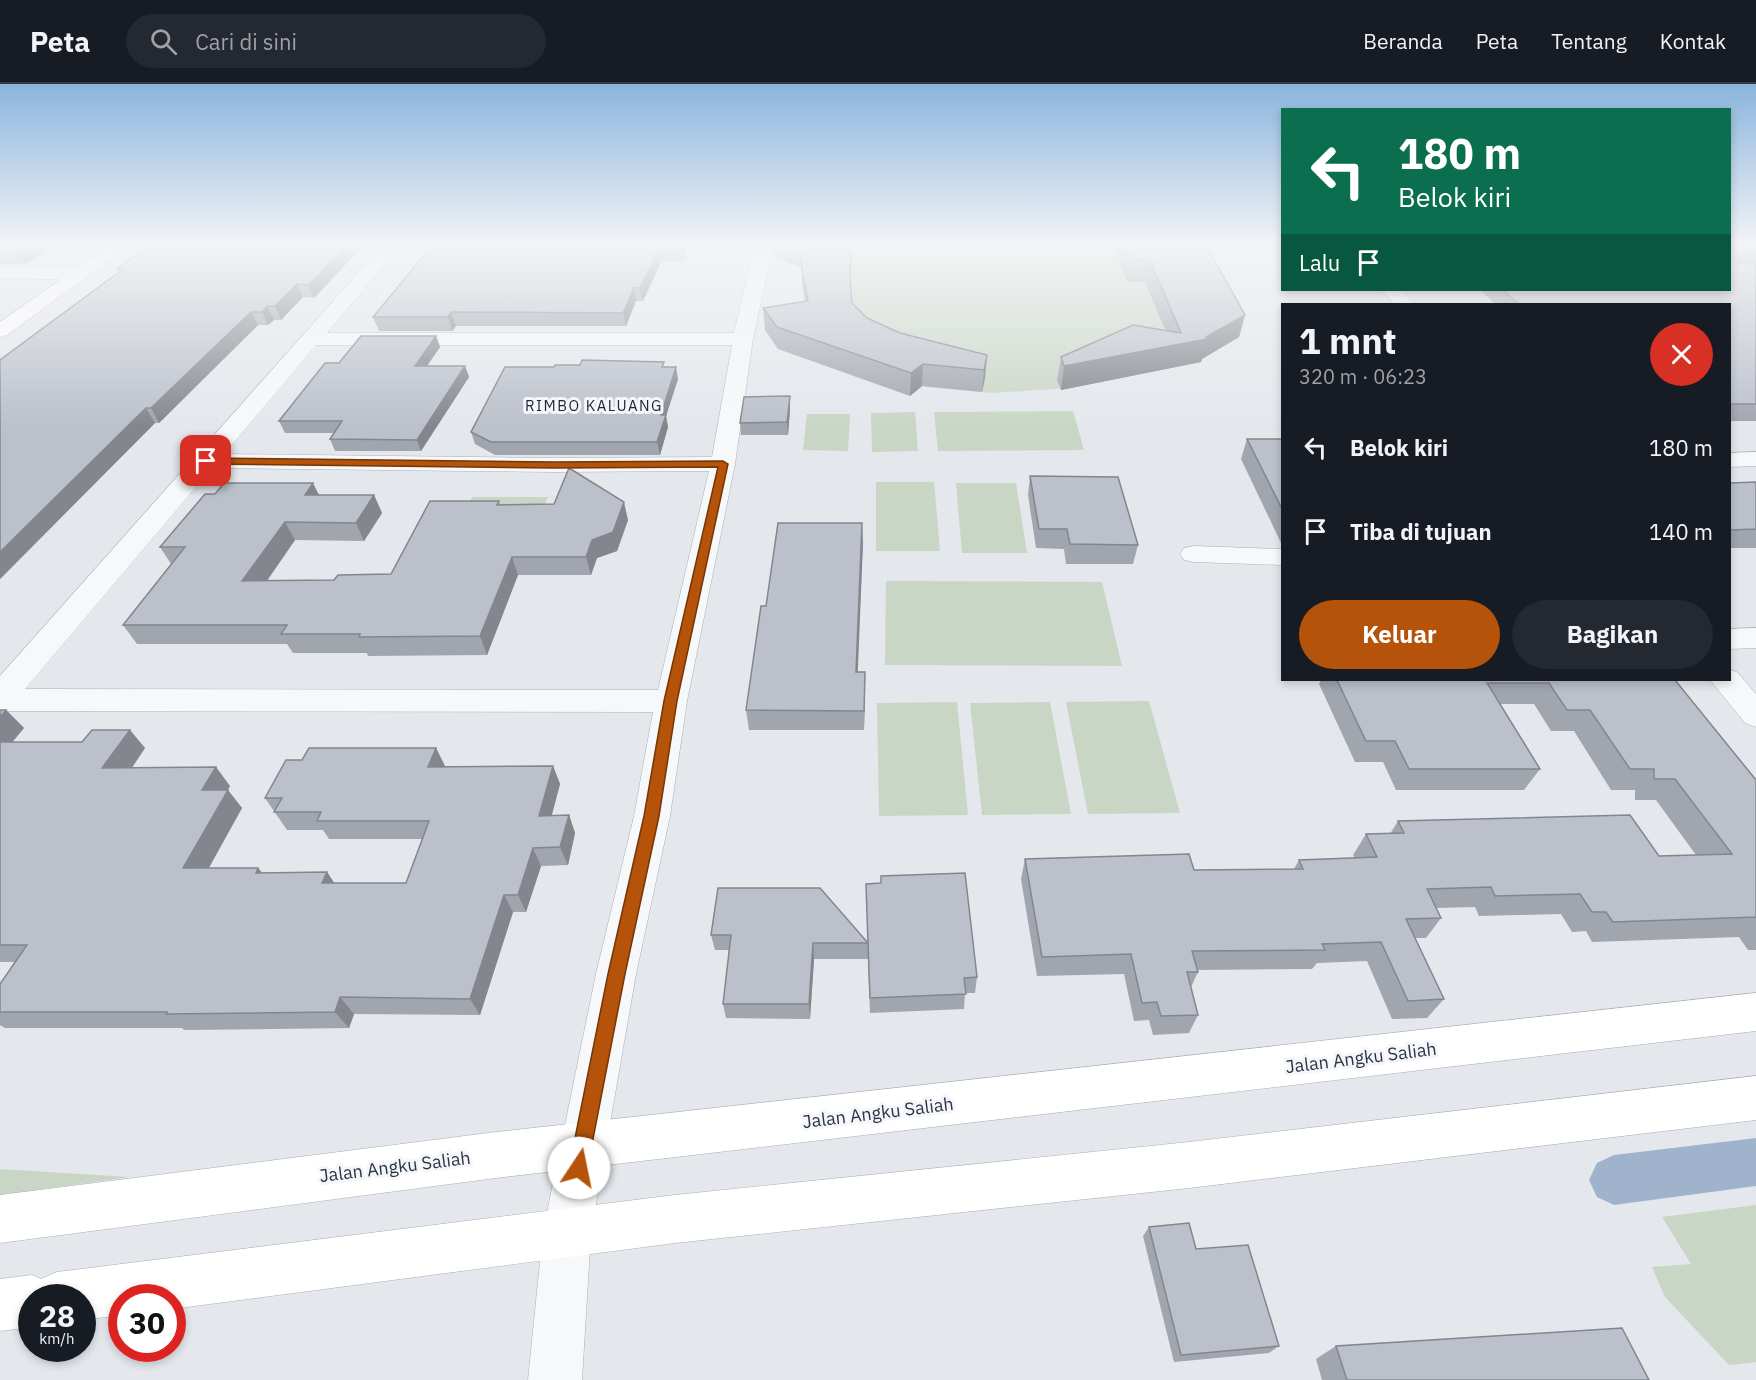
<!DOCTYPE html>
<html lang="id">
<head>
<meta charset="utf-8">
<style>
  :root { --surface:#171b24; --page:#242831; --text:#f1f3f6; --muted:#9ea1a6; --line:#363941; --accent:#b45309 }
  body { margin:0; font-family:"IBM Plex Sans",sans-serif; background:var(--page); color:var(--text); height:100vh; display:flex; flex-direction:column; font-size:22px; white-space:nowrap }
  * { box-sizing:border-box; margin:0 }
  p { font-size:20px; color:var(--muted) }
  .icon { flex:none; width:33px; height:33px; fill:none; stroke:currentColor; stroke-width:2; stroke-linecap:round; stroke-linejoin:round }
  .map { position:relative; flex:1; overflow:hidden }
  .side { position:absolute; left:1281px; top:219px; width:450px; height:378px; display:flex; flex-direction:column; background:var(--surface); border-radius:0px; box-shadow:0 3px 9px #0003 }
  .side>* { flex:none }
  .banner { position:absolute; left:1281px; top:24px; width:450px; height:183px; border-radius:0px; box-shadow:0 3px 9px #0003; background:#0b6e4f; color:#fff; overflow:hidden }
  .speed { position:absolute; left:18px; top:1200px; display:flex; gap:12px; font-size:30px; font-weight:700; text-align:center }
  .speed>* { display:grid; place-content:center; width:78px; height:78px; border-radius:50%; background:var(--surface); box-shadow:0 3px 9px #0003; line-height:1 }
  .speed small { font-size:15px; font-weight:400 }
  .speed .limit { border:9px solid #d22; background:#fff; color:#111 }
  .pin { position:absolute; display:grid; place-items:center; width:51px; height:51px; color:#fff; margin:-26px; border-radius:12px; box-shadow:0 3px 9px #0006 }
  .me { position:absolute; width:66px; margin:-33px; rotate:11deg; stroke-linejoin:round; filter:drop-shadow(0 0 4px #0008) }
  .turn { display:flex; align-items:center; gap:21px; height:126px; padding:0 18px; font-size:27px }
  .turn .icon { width:78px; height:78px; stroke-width:2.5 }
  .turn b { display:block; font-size:42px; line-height:51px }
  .then { display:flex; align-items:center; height:57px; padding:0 18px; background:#0003; gap:12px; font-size:22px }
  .round { display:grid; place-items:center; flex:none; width:63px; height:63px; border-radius:32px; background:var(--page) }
  .overview { display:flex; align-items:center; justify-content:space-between; height:102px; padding:0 18px }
  h1 { font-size:36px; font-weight:800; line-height:45px }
  .button { display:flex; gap:12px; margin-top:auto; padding:12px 18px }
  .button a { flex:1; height:69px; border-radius:36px; background:var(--accent); color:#fff; font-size:24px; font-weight:800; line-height:69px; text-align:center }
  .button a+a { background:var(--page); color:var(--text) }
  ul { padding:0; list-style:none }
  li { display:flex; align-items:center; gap:18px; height:84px; padding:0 18px }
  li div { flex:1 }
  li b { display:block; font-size:22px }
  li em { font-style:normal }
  header { display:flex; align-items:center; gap:36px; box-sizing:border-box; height:84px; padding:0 30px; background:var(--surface); border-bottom:2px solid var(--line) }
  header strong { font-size:28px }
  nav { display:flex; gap:33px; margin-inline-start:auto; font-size:21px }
  .search { width:420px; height:54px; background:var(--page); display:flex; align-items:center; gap:15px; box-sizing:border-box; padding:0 21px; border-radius:33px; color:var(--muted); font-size:22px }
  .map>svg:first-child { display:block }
  .green { fill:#c9d6c5 }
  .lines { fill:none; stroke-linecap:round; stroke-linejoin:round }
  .canal { fill:#9fb4cc; fill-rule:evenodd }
  .minor-casing { stroke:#a9aeb7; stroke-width:1 }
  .secondary-casing { stroke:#a9aeb7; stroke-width:1 }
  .primary-casing { stroke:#a3abb8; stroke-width:1 }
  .minor { fill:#f7f8fa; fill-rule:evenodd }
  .secondary { fill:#fff; fill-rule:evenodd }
  .primary { fill:#fff; fill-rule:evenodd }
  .wall { fill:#a1a5ae }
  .shaded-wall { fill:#83868d }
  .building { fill:#bbc0ca; stroke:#83868d; stroke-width:1.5 }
  .route { fill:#b45309; stroke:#753606; stroke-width:1.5 }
  .labels { text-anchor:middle; stroke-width:6; stroke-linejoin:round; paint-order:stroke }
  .far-quarter-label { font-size:15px; letter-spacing:1.5px; fill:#1d2536; stroke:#f4f6f9 }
  .near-street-label { font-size:18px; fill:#2b3445; stroke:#f4f6f9 }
</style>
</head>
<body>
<header>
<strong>Peta</strong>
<div class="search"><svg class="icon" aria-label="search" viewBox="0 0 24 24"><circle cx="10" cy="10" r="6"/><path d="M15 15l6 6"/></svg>Cari di sini</div>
<nav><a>Beranda</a><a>Peta</a><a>Tentang</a><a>Kontak</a></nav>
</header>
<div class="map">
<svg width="1756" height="1296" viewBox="0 0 1756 1296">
  <rect width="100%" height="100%" fill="#e4e7ec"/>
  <!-- green -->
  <g class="green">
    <path d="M 799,161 L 1190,161 L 1158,229 L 1173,271 L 1155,282 L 1126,293 L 1068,304 L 992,309 L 926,303 L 809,237 L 803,207 L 801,183 L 783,177 Z"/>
    <path d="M 1073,327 L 1084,366 L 938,367 L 934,328 Z"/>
    <path d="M 915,328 L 918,367 L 872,368 L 871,329 Z"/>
    <path d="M 807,330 L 850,330 L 848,367 L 803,366 Z"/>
    <path d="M 876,398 L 934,398 L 940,467 L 876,467 Z"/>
    <path d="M 956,399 L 1016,399 L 1027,469 L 962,469 Z"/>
    <path d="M 472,413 L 548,413 L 537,438 L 462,434 Z"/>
    <path d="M 886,497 L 1102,498 L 1122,582 L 885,581 Z"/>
    <path d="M 1149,617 L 1180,729 L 1088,730 L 1066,618 Z"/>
    <path d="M 957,618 L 968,731 L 879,732 L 877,619 Z"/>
    <path d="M 1050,618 L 1071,730 L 982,731 L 970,619 Z"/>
    <path d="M 0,1085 L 129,1093 L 0,1111 Z"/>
    <path d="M 1756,1121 L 1756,1278 L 1729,1281 L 1665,1213 L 1652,1183 L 1691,1180 L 1662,1133 Z"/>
  </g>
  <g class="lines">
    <!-- canal -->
    <path class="canal" d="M 1756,1054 L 1756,1102 L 1614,1121 L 1597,1113 L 1589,1096 L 1597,1079 L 1614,1071 Z"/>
    <defs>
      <g id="minor">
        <path d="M 383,161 L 401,161 L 327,249 L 734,249 L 755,161 L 773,161 L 753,255 L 735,380 L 687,617 L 670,732 L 636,890 L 591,1148 L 582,1296 L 528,1296 L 543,1148 L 596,890 L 634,732 L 653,628 L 0,627 L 0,592 ZM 316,261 L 732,261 L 712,373 L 554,374 L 224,370 ZM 212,384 L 554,388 L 709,387 L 658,606 L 25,605 Z"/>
        <path d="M 0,182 L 80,184 L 87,186 L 89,190 L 87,194 L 80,196 L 0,194 Z"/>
        <path d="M 1382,206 L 1401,206 L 1414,220 L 1394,220 Z"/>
        <path d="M 1756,368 L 1756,382 L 1730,383 L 1730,369 Z"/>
        <path d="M 1194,462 L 1282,465 L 1282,481 L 1194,478 L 1184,476 L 1180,470 L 1184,464 Z"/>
        <path d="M 1756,544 L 1756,564 L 1730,565 L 1730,545 Z"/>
        <path d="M 1730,586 L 1737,588 L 1756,610 L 1756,643 L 1745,639 L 1710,596 L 1730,596 Z"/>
      </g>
      <g id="secondary">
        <path d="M 1756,909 L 1756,947 L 496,1094 L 0,1159 L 0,1111 L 496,1048 Z"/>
        <path d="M 1756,992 L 1756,1036 L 1189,1104 L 675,1159 L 172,1225 L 172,1214 L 122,1214 L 122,1231 L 82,1236 L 82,1214 L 32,1214 L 32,1243 L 0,1247 L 0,1195 L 32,1191 L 41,1195 L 57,1188 L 675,1111 L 1189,1058 Z"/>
      </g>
      <path id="primary" d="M 110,161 L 130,161 L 7,251 L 0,253 L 0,238 Z"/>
    </defs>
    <!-- minor casing -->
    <use href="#minor" class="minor-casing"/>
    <!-- secondary casing -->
    <use href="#secondary" class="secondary-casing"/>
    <!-- primary casing -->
    <use href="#primary" class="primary-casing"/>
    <!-- minor -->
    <use href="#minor" class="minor"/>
    <!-- secondary -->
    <use href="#secondary" class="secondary"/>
    <!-- primary -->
    <use href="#primary" class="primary"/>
  </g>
  <!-- wall -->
  <g class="wall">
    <path d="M 0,161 L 55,161 L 26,180 L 0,180 Z"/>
    <path d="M 364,161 L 314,214 L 303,213 L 281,236 L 274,236 L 268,241 L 258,241 L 159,339 L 155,339 L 0,495 L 0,276 L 119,188 L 117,185 Z"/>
    <path d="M 430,161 L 688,161 L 683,178 L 661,178 L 643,217 L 636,217 L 626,242 L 456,242 L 452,247 L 379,247 L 373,233 L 424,172 L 423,169 Z"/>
    <path d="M 772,161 L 852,161 L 850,202 L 852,219 L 867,234 L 900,249 L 987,271 L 985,294 L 982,308 L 922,302 L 910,312 L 778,265 L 765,246 L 763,224 L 805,217 L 803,207 L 801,183 L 773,173 Z"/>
    <path d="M 1113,161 L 1206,161 L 1245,231 L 1239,253 L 1202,275 L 1201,278 L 1061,306 L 1057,296 L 1061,273 L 1165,246 L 1145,198 L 1127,198 Z"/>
    <path d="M 1730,161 L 1756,161 L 1756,337 L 1730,337 L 1730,220 L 1495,220 L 1480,206 L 1730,206 Z"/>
    <path d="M 436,252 L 440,263 L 427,282 L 465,282 L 469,293 L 421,367 L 335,367 L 330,355 L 334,349 L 285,349 L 279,337 L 339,279 Z"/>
    <path d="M 665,283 L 678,295 L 666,332 L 668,343 L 660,371 L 495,371 L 475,360 L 471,348 Z"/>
    <path d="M 790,312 L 790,325 L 788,351 L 741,351 L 740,339 Z"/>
    <path d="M 1247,355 L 1282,355 L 1282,461 L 1241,375 Z"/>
    <path d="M 1030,392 L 1138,461 L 1133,480 L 1066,480 L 1064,465 L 1036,464 L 1028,411 Z"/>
    <path d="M 1756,398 L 1756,464 L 1730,464 L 1730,399 Z"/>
    <path d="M 319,411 L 374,411 L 382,429 L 364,457 L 295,456 L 267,497 L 334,496 L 391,490 L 499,417 L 500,421 L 628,436 L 617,467 L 597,474 L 591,491 L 518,491 L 487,571 L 368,572 L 367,569 L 293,569 L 287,560 L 137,560 L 123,541 L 171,480 L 160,463 Z"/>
    <path d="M 863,458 L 857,588 L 865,588 L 864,646 L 749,646 L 746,626 L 766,522 Z"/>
    <path d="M 1321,596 L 1675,596 L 1756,696 L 1756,866 L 1748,866 L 1739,853 L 1592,858 L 1586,847 L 1572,848 L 1561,830 L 1479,832 L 1475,823 L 1436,824 L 1441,834 L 1426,854 L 1415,854 L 1444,915 L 1427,934 L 1392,935 L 1367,877 L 1317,879 L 1312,885 L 1198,886 L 1198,888 L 1191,903 L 1198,931 L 1189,949 L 1153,951 L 1149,936 L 1134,937 L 1124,890 L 1037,892 L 1021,795 L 1025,775 L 1194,786 L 1294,785 L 1299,776 L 1355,774 L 1353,771 L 1366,750 L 1390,750 L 1398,737 L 1659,772 L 1696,771 L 1656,716 L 1635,716 L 1635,706 L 1611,706 L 1574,647 L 1551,647 L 1534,620 L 1500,620 L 1540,685 L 1524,706 L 1396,706 L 1383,678 L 1355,678 L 1319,600 Z"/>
    <path d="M 0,626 L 6,626 L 24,644 L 12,658 L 145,664 L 132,684 L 230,702 L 227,706 L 242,724 L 209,784 L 258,784 L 262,789 L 327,788 L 334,799 L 406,799 L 423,755 L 329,755 L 323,746 L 287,746 L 265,714 L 302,676 L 436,664 L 445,683 L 553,682 L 560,700 L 551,732 L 569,731 L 575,749 L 568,781 L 541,782 L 526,828 L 513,828 L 480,931 L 354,930 L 349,944 L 184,946 L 182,944 L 5,944 L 0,941 L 0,900 L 15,878 L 0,878 Z"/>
    <path d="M 718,804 L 868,858 L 977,893 L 975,909 L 965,909 L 964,925 L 870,929 L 868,875 L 814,875 L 810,935 L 726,934 L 723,920 L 729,866 L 715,866 L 711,851 Z"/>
    <path d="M 1149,1143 L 1196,1165 L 1279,1262 L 1269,1269 L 1174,1278 L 1143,1152 Z"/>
    <path d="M 1336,1262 L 1649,1296 L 1322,1296 L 1316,1275 Z"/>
  </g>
  <!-- shaded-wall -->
  <g class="shaded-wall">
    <path d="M 30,161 L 55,161 L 26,180 L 18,168 Z"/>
    <path d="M 347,161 L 364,161 L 314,214 L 309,201 Z"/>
    <path d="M 682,161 L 688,161 L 683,178 L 681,165 Z"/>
    <path d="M 851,161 L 852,161 L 850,214 L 850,193 Z"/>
    <path d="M 659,165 L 661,178 L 643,217 L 640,204 Z"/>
    <path d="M 297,200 L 303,213 L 281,236 L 275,222 Z"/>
    <path d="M 634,204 L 636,217 L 626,242 L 623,229 Z"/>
    <path d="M 267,222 L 274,236 L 268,241 L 262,228 Z"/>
    <path d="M 251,228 L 258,241 L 159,339 L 151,324 Z"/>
    <path d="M 451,228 L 456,242 L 452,247 L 448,233 Z"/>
    <path d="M 1245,231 L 1239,253 L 1202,275 L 1201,278 L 1061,306 L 1064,282 L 1206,253 Z"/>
    <path d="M 436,252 L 440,263 L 419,293 L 415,282 Z"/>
    <path d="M 987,271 L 985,294 L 982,308 L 984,286 Z"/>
    <path d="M 923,280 L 922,302 L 910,312 L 911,289 Z"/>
    <path d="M 465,282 L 469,293 L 421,367 L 417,356 Z"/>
    <path d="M 676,283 L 678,295 L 666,332 L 668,343 L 660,371 L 657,358 L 661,331 Z"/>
    <path d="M 790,312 L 790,325 L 788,351 L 787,338 Z"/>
    <path d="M 146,324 L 155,339 L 0,495 L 0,468 Z"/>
    <path d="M 313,399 L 322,417 L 305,411 Z"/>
    <path d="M 374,411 L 382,429 L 364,457 L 356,439 Z"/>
    <path d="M 624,418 L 628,436 L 617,467 L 597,474 L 591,491 L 586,473 L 592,456 Z"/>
    <path d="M 285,438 L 295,456 L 254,515 L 242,497 Z"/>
    <path d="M 862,439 L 863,458 L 857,607 L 856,588 Z"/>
    <path d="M 512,473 L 518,491 L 487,571 L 480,552 Z"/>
    <path d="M 865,588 L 865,607 L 864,646 L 864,627 Z"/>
    <path d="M 6,626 L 24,644 L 0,673 L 0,633 Z"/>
    <path d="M 130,646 L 145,664 L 119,702 L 102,684 Z"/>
    <path d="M 436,664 L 445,682 L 437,701 L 428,683 Z"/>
    <path d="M 553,682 L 560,700 L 547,750 L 539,732 Z"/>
    <path d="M 216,683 L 230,702 L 217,724 L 202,706 Z"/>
    <path d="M 228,706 L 242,724 L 199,801 L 183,784 Z"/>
    <path d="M 569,731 L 575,749 L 568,781 L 560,763 Z"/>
    <path d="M 533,764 L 541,782 L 526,828 L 518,811 Z"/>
    <path d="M 258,784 L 273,801 L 256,789 Z"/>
    <path d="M 327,788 L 339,806 L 322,799 Z"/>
    <path d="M 504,811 L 513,828 L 480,931 L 470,915 Z"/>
    <path d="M 813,859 L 814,875 L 810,935 L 809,920 Z"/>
    <path d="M 340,913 L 354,930 L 349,944 L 335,928 Z"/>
  </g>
  <!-- building -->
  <g class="building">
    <path d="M 0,161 L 30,161 L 18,168 L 0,168 Z"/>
    <path d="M 149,161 L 347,161 L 309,201 L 297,200 L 275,222 L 267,222 L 262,228 L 251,228 L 151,324 L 146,324 L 0,468 L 0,276 L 123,185 L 117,185 Z"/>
    <path d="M 430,161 L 682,161 L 681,165 L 659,165 L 640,204 L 634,204 L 623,229 L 451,228 L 448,233 L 373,233 L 426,169 L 423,169 Z"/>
    <path d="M 794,161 L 851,161 L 850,193 L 852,219 L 867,234 L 900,249 L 987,271 L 984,286 L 923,280 L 911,289 L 777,243 L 763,224 L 808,217 L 802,186 L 800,163 Z"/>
    <path d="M 1125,161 L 1206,161 L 1245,231 L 1206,253 L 1207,255 L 1064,282 L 1061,273 L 1133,241 L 1181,249 L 1150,176 L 1131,176 Z"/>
    <path d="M 1730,161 L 1756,161 L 1756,165 L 1738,166 L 1738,179 L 1756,180 L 1756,320 L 1730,320 L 1730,220 L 1519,220 L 1503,206 L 1730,206 Z"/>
    <path d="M 361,252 L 436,252 L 415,282 L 465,282 L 417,356 L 330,355 L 342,337 L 279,337 L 325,279 L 339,279 Z"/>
    <path d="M 582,276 L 664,278 L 662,283 L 676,283 L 661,331 L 666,331 L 657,358 L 491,358 L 471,348 L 505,283 L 554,283 L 555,281 L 580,281 Z"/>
    <path d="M 790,312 L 787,338 L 740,339 L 744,313 Z"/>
    <path d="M 1247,355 L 1282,355 L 1282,425 Z"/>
    <path d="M 569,384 L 624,418 L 613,448 L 592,456 L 586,473 L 512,473 L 480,552 L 359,553 L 360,550 L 281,550 L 287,541 L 123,541 L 185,463 L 160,463 L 205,410 L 215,410 L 224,399 L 313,399 L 305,411 L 374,411 L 356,439 L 285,438 L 242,497 L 334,496 L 338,491 L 391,490 L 430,417 L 499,417 L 497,421 L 554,420 Z"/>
    <path d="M 1030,392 L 1118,393 L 1138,461 L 1070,460 L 1067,445 L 1039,445 Z"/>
    <path d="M 1756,398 L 1756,445 L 1730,446 L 1730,399 Z"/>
    <path d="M 778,439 L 862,439 L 856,588 L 865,588 L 864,627 L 746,626 L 761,522 L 766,522 Z"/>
    <path d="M 1337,596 L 1675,596 L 1756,696 L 1756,833 L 1613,838 L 1606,828 L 1592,828 L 1580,810 L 1495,812 L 1491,803 L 1427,805 L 1441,834 L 1406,835 L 1444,915 L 1408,917 L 1381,858 L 1322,860 L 1325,866 L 1192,867 L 1198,888 L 1187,888 L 1198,931 L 1161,932 L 1157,918 L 1142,919 L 1131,870 L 1042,873 L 1025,775 L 1189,770 L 1194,786 L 1303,785 L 1299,776 L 1377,773 L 1366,750 L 1404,749 L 1398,737 L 1630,731 L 1659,772 L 1732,770 L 1675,695 L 1654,695 L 1654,685 L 1630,685 L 1590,626 L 1567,626 L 1549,599 L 1487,599 L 1540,685 L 1409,685 L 1395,657 L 1366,657 Z"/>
    <path d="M 0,626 L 6,626 L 0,633 Z"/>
    <path d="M 92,646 L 130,646 L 102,684 L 216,683 L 202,706 L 228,706 L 183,784 L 258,784 L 256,789 L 327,788 L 322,799 L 406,799 L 429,737 L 317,737 L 321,728 L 274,728 L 282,714 L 265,714 L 286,676 L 302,676 L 309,664 L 436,664 L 428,683 L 553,682 L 539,732 L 569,731 L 560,763 L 533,764 L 518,811 L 504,811 L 470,915 L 340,913 L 335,928 L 166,930 L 167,928 L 0,928 L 0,900 L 27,861 L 0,861 L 0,658 L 82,658 Z"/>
    <path d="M 965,789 L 977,893 L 964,894 L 966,910 L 870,914 L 868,859 L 813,859 L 809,920 L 723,920 L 731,851 L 711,851 L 718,804 L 820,804 L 868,859 L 866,800 L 881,799 L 881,792 Z"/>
    <path d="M 1189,1139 L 1196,1165 L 1248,1161 L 1279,1262 L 1181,1271 L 1149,1143 Z"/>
    <path d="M 1622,1244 L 1649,1296 L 1347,1296 L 1336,1262 Z"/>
  </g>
  <!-- sky -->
  <linearGradient id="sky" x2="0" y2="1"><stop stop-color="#8bb4dd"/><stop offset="0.47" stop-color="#f3f4f6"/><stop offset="1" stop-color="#f3f4f6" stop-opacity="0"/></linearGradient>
  <rect width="1756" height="342" fill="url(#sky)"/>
  <!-- route -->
  <path class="route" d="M 206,374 L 554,378 L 723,377 L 728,380 L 677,617 L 659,732 L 625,890 L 586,1091 L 579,1094 L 572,1091 L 569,1084 L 608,890 L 644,732 L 664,617 L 718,383 L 554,384 L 202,380 L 201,377 Z"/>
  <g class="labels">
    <!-- far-quarter labels -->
    <g class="far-quarter-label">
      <text x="594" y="327">RIMBO KALUANG</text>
    </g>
    <!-- near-street labels -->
    <g class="near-street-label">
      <text transform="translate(1361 974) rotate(-7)" y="6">Jalan Angku Saliah</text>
      <text transform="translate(878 1029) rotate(-7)" y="6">Jalan Angku Saliah</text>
      <text transform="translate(395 1083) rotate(-7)" y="6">Jalan Angku Saliah</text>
    </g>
  </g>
</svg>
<div class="speed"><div>28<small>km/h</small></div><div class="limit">30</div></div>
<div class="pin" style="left:206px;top:377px;background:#d93025"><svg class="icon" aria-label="arrive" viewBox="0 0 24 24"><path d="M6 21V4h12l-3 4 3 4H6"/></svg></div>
<svg class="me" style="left:579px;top:1084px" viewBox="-20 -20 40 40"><circle r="19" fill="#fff"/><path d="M0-13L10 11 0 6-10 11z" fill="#b45309"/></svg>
<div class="banner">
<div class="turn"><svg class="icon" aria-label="left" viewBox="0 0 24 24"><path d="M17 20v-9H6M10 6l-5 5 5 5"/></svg><div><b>180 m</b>Belok kiri</div></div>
<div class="then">Lalu<svg class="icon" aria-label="arrive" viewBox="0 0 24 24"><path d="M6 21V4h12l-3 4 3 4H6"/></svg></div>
</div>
<section class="side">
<div class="overview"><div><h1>1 mnt</h1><p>320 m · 06:23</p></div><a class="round" style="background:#d93025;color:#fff"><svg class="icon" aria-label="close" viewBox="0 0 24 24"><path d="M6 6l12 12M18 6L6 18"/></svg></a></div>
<ul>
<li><svg class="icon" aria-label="left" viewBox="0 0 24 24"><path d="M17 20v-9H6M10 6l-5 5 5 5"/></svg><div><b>Belok kiri</b></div><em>180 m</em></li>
<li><svg class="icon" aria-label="arrive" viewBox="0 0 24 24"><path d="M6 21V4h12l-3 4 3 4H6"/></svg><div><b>Tiba di tujuan</b></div><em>140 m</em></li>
</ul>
<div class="button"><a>Keluar</a><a>Bagikan</a></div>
</section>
</div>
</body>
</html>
